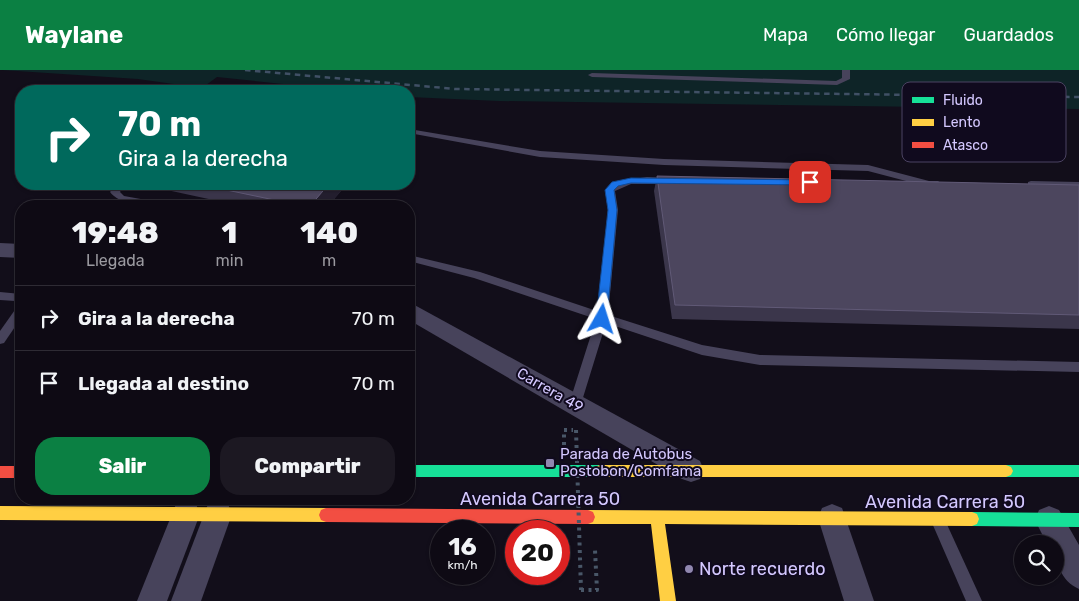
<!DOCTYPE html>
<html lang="es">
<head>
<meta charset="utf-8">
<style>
  :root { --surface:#0e0a14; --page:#1c1822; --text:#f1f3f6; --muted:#9b9aa0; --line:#2e2b34; --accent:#0b8043 }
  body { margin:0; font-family:Rubik,sans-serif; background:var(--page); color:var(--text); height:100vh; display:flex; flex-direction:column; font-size:19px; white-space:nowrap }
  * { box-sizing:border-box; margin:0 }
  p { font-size:16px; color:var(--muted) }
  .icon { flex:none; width:28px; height:28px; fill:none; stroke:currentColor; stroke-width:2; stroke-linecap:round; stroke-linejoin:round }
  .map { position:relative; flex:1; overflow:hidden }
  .details { position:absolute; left:15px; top:130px; width:400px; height:305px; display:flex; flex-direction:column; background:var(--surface); border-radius:20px; box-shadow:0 1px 4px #0004,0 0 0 1px var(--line) }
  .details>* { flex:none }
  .top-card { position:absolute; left:15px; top:15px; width:400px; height:105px; border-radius:20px; box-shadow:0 1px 4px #0004,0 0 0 1px var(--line); background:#00695c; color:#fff; overflow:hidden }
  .fabs { position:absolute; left:1014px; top:465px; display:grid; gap:10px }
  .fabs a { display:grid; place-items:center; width:50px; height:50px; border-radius:50%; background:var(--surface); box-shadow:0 1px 4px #0004,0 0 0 1px var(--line); font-size:25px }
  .speed { position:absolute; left:430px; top:450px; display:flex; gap:10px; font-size:25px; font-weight:700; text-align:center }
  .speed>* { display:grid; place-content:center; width:65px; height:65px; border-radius:50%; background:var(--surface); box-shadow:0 1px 4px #0004,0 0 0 1px var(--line); line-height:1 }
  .speed small { font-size:12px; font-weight:400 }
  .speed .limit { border:8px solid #d22; background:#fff; color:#111 }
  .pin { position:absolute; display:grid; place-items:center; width:42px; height:42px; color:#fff; margin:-21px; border-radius:10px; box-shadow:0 2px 8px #0006 }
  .me { position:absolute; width:55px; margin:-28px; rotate:6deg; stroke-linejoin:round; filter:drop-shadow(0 0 4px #0008) }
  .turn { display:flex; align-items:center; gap:18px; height:105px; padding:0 20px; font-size:22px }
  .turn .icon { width:65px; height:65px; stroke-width:2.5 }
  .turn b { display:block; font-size:35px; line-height:42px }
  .eta { display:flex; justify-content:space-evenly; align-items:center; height:85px; text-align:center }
  .eta b { font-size:30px; font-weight:800; line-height:35px }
  .cta { display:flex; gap:10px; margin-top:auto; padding:10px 20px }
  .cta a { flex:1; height:58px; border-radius:20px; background:var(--accent); color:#fff; font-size:20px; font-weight:800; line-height:58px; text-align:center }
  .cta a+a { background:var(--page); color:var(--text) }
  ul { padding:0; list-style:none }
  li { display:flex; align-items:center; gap:15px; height:65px; padding:0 20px; border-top:1px solid var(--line) }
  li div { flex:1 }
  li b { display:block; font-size:19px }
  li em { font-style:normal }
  header { display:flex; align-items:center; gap:30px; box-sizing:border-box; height:70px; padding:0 25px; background:var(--accent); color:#fff }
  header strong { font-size:24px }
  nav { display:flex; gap:28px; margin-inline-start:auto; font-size:18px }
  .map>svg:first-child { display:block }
  .green { fill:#0e2427 }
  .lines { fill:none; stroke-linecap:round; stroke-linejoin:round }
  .path { stroke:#495768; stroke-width:4; stroke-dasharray:3 4.5; stroke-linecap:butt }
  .lane { fill:#47435b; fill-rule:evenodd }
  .street { fill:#47435b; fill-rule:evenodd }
  .fast { fill:#16e098; fill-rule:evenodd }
  .slow { fill:#ffcf43; fill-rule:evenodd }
  .jam { fill:#f24e42; fill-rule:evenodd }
  .rail { stroke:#405065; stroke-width:2.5; stroke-dasharray:5.5 4.5; stroke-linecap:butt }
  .path-bridge { stroke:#495768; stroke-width:4; stroke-dasharray:3 4.5; stroke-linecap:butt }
  .wall { fill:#3b364b }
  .shaded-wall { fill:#241f2f }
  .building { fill:#4c465e; stroke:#615a77 }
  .route { fill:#1a73e8; stroke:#114b97 }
  .poi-dot { fill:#9087af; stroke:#100a1e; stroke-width:2 }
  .labels { text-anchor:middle; stroke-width:4; stroke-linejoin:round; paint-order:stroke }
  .street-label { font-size:15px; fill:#d4c8ff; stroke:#100a1e }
  .poi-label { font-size:15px; fill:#d4c8ff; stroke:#100a1e; text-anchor:start }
  .near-street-label { font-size:18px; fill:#d4c8ff; stroke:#100a1e }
  .near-poi-label { font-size:18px; fill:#d4c8ff; stroke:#100a1e; text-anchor:start }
  .key { fill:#100a1e; stroke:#4b4362; stroke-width:1 }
  .key-label { font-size:14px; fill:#d4c8ff }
</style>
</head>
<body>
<header>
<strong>Waylane</strong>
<nav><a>Mapa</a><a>Cómo llegar</a><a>Guardados</a></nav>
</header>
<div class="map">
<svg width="1079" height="531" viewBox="0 0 1079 531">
  <rect width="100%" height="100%" fill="#120e1a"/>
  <!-- green -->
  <path class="green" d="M 2,0 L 1079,0 L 1079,39 L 499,31 L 409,27 L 409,21 L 350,21 L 217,7 L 202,18 L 138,9 Z"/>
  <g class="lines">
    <!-- path -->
    <g class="path">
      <path d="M 564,375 L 564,360 L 573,360"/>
      <path d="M 581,520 L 597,520 L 595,480"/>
    </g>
    <!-- lane -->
    <g class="lane">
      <path d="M 842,0 L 850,0 L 850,9 L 837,15 L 592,7 L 588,5 L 592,3 L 836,11 L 842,8 Z"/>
      <path d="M 409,59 L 540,81 L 664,89 L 868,95 L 929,111 L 938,111 L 942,114 L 938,117 L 929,117 L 868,101 L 664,95 L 540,87 L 409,63 Z"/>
      <path d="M 647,107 L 671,108 L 675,111 L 671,114 L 631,114 L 615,121 L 618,140 L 608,245 L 702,275 L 760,285 L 1079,292 L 1079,302 L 760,295 L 702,285 L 606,253 L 581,334 L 579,338 L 575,339 L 571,338 L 569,334 L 596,249 L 474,208 L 409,191 L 409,185 L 480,202 L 597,241 L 608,140 L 605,120 L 620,111 Z"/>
      <path d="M 1031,111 L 1079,112 L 1079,118 L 1028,116 L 1028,112 Z"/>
      <path d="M 117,114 L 125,114 L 120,122 L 124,126 L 163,133 L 168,136 C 150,137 122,137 110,122 Z"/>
      <path d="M 0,222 L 21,224 L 21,234 L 15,231 L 0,230 Z"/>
      <path d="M 21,236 L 21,248 L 4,273 L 0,274 L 0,261 L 17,237 Z"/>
      <path d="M 939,446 L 944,448 L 982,531 L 966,531 L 932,453 L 934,448 Z"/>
    </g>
    <!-- street -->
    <g class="street">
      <path d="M 0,173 L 21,174 L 21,188 L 0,187 Z"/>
      <path d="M 409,232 L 700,391 L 704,400 L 700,409 L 691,412 L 682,409 L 409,250 Z"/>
      <path d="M 186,430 L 196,434 L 200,444 L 167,531 L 137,531 L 176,434 Z"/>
      <path d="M 218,430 L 228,434 L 232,444 L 201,531 L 171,531 L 208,434 Z"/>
      <path d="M 832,434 L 842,438 L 874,531 L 844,531 L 818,448 L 822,438 Z"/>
      <path d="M 1049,436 L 1059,440 L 1079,475 L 1079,519 C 1061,511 1055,492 1055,474 L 1047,474 L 1035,450 L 1039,440 Z"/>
    </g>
    <!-- fast -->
    <g class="fast">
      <path d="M 409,395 L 600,395 L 605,397 L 607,401 L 605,405 L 600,407 L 409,407 Z"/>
      <path d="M 1006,395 L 1079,395 L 1079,407 L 1006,407 L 1001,405 L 999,401 L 1001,397 Z"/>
      <path d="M 972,442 L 1079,443 L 1079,457 L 972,456 L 967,454 L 965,449 L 967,444 Z"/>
    </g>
    <!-- slow -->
    <g class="slow">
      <path d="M 600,395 L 1006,395 L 1011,397 L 1013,401 L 1011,405 L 1006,407 L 600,407 L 595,405 L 593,401 L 595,397 Z"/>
      <path d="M 0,436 L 326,438 L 331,440 L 333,445 L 331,450 L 326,452 L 0,450 Z"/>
      <path d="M 588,440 L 972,442 L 977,444 L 979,449 L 977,454 L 972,456 L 665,454 L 676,531 L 660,531 L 651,454 L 588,454 L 583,452 L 581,447 L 583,442 Z"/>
    </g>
    <!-- jam -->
    <g class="jam">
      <rect x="0" y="396" width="21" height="12"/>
      <path d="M 326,438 L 588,440 L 593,442 L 595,447 L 593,452 L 588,454 L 326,452 L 321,450 L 319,445 L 321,440 Z"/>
    </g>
    <!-- rail -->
    <path class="rail" d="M 245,0 L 455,19 L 1079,27"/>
    <!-- path-bridge -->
    <path class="path-bridge" d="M 576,360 L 581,520"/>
  </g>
  <!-- wall -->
  <g class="wall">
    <path d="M 657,106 L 1079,115 L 1079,259 L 672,249 L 654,121 Z"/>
    <path d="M 139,114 L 347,114 L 328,136 L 241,136 Z"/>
  </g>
  <!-- shaded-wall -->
  <path class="shaded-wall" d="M 329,114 L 347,114 L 328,136 L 310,136 Z"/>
  <!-- building -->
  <g class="building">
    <path d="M 657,106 L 1079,115 L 1079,245 L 675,235 Z"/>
    <path d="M 198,114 L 329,114 L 310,136 L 303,136 Z"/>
  </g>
  <!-- route -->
  <path class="route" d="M 631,108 L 810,110 L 814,112 L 810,115 L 631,113 L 618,116 L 614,120 L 617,140 L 607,249 L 602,253 L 596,249 L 608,140 L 605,120 L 612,112 Z"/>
  <!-- markers -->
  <g class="poi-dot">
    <rect x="545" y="388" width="10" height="10" rx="2.5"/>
    <circle cx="689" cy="499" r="5"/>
  </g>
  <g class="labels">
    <!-- street labels -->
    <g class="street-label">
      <text transform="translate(550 320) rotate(30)" y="5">Carrera 49</text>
    </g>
    <!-- poi labels -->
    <g class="poi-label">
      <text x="560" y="389">Parada de Autobus<tspan x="560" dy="17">Postobon/Comfama</tspan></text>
    </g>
    <!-- near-street labels -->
    <g class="near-street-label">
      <text x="540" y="435">Avenida Carrera 50</text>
      <text x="945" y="438">Avenida Carrera 50</text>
    </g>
    <!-- near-poi labels -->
    <g class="near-poi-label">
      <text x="699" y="505">Norte recuerdo</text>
    </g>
  </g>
  <!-- legend -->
  <rect x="902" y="12" width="164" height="80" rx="8" class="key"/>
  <rect x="912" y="27" width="22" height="6" fill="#16e098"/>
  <rect x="912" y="49" width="22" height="7" fill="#ffcf43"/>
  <rect x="912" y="72" width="22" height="6" fill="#f24e42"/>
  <g class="key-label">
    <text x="943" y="35">Fluido</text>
    <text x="943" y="57">Lento</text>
    <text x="943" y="80">Atasco</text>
  </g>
</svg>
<div class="fabs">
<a><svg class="icon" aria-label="search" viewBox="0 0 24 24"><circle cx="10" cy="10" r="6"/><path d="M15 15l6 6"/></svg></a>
</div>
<div class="speed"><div>16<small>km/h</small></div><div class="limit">20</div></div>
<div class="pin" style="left:810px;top:112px;background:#d93025"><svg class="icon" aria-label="arrive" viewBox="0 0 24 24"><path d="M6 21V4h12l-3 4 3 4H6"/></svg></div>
<svg class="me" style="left:602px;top:249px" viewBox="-20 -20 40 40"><path d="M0-17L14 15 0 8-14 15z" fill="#1a73e8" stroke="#fff" stroke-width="4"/></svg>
<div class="top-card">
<div class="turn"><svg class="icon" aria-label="right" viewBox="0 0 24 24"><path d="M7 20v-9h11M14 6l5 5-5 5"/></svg><div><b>70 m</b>Gira a la derecha</div></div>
</div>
<section class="details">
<div class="eta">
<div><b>19:48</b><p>Llegada</p></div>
<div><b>1</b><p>min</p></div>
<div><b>140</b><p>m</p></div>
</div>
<ul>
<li><svg class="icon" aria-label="right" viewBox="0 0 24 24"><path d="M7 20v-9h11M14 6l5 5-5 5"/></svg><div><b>Gira a la derecha</b></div><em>70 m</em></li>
<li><svg class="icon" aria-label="arrive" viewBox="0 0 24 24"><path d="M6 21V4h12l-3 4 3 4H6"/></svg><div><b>Llegada al destino</b></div><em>70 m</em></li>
</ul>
<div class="cta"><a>Salir</a><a>Compartir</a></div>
</section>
</div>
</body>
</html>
